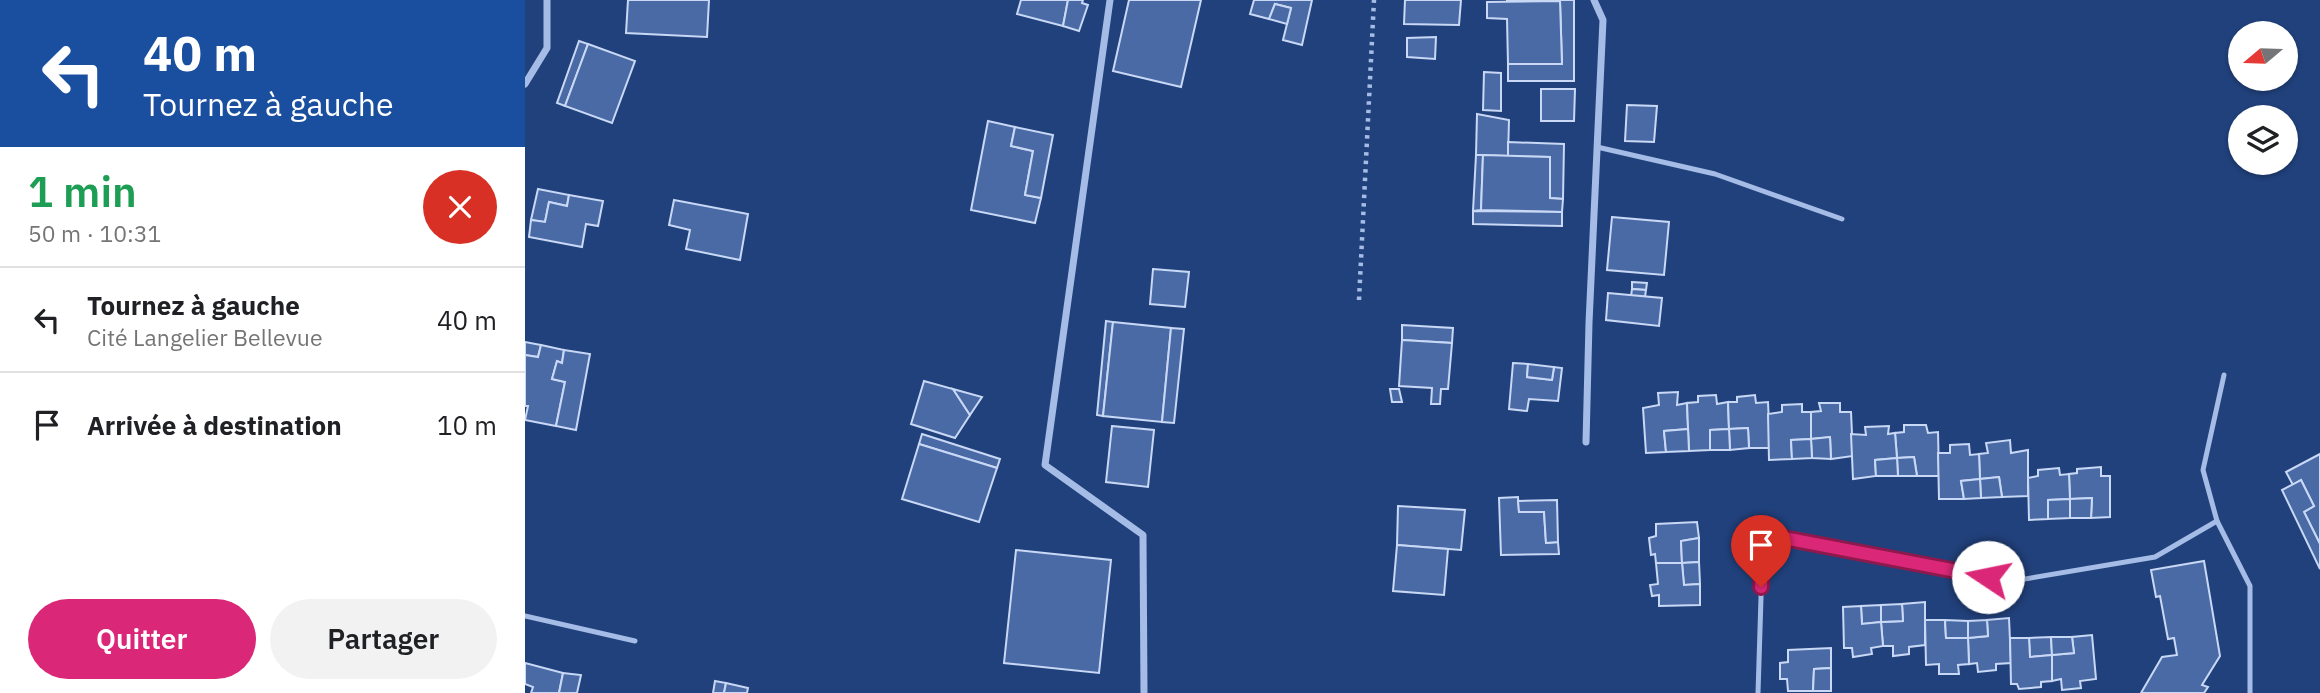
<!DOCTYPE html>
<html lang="fr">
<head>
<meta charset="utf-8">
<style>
  :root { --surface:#fff; --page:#f2f2f2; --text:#202124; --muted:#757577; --line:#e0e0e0; --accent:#db2777 }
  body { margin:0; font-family:"IBM Plex Sans",sans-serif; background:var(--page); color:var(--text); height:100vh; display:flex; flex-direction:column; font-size:26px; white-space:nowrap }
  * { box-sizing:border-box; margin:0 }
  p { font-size:23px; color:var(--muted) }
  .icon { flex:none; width:38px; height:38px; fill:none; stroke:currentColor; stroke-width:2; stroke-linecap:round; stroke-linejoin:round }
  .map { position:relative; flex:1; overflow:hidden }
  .panel { display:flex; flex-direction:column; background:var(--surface); width:525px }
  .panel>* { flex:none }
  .hud { background:#1a4fa0; color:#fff; overflow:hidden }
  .needle { width:46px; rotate:251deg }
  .tools { position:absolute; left:1703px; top:21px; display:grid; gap:14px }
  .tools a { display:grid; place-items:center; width:70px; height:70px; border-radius:50%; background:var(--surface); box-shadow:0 2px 5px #0004; font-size:35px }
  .pin { position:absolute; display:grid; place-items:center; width:60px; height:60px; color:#fff; margin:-72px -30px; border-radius:50% 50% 50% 0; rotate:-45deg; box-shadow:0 0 7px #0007 }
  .pin .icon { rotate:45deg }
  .me { position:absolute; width:77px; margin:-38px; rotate:281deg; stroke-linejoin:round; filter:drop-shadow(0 0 5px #0008) }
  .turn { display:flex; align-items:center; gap:24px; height:147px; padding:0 28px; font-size:32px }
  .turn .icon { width:91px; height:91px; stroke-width:2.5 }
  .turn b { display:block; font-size:49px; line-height:60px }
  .round { display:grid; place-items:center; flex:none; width:74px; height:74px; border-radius:37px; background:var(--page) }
  .headline { display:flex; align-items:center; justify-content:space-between; height:119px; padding:0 28px }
  h1 { font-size:42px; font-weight:600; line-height:52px; color:#1e9e55 }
  .button { display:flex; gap:14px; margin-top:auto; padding:14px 28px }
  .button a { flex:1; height:80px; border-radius:42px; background:var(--accent); color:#fff; font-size:28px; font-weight:600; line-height:80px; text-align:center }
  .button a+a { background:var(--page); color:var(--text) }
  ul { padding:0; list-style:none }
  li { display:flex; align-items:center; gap:21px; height:105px; padding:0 28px; border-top:2px solid var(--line) }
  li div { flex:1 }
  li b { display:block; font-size:26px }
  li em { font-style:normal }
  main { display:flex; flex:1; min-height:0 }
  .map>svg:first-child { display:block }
  .building { fill:#4a6aa6; stroke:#c8d8f5; stroke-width:2 }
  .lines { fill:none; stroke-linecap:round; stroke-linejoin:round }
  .path { stroke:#a5bce6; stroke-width:4.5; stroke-dasharray:3.5 5; stroke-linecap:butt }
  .lane { stroke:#a5bce6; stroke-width:5 }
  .street { stroke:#a5bce6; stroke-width:7 }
  .route-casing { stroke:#8e194d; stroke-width:18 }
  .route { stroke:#db2777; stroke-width:12 }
</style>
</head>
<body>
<main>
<section class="panel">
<div class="hud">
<div class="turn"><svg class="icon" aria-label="left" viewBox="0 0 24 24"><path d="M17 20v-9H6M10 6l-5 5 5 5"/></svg><div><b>40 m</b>Tournez à gauche</div></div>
</div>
<div class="headline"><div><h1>1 min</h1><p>50 m · 10:31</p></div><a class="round" style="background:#d93025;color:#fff"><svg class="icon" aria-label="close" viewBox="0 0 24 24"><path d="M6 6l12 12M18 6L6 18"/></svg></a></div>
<ul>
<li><svg class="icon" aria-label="left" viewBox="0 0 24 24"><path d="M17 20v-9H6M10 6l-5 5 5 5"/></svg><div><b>Tournez à gauche</b><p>Cité Langelier Bellevue</p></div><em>40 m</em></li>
<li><svg class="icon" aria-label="arrive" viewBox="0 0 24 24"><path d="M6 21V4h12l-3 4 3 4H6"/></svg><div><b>Arrivée à destination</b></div><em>10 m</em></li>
</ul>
<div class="button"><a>Quitter</a><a>Partager</a></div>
</section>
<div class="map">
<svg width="1795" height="693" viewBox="0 0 1795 693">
  <rect width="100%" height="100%" fill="#21417c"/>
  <!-- building -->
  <g class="building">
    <path d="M 103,0 L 184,0 L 182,37 L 101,33 Z"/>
    <path d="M 496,0 L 543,0 L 538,26 L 492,14 Z"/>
    <path d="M 543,0 L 558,0 L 557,3 L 563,5 L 554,31 L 538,26 Z"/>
    <path d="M 604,0 L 676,0 L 656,87 L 588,71 Z"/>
    <path d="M 729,0 L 787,0 L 777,45 L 758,40 L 766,8 L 750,4 L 744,19 L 725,14 Z"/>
    <path d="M 880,0 L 936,0 L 934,25 L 879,24 Z"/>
    <path d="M 981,0 L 1049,0 L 1049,81 L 983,81 L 983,64 L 1037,64 L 1035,1 Z"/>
    <path d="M 1035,1 L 1037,64 L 983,64 L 982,19 L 962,18 L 962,2 Z"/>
    <path d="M 750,4 L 766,8 L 762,24 L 744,19 Z"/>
    <path d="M 911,37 L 910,59 L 882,57 L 882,38 Z"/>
    <path d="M 54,41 L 63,44 L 40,106 L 32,103 Z"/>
    <path d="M 63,44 L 110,61 L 87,123 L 40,106 Z"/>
    <path d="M 959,72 L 976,73 L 976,111 L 958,110 Z"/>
    <path d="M 1016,89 L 1050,89 L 1049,121 L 1016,121 Z"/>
    <path d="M 1102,105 L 1132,106 L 1129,142 L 1100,141 Z"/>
    <path d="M 952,114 L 984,120 L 983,156 L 951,155 Z"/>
    <path d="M 463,121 L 490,127 L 486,146 L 508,151 L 500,195 L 516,198 L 510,223 L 446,210 Z"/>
    <path d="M 490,127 L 528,135 L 516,198 L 500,195 L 508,151 L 486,146 Z"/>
    <path d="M 983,142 L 1039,144 L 1038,199 L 1025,198 L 1025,157 L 983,156 Z"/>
    <path d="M 951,155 L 958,155 L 956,210 L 948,211 Z"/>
    <path d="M 958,155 L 1025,157 L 1025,198 L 1038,199 L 1037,212 L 956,210 Z"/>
    <path d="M 13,189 L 44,195 L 42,206 L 24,202 L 20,222 L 6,220 Z"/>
    <path d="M 44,195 L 78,201 L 73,226 L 61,224 L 57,247 L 4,237 L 6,220 L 20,222 L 24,202 L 42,206 Z"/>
    <path d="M 149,200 L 223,214 L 215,260 L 161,249 L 165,230 L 144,225 Z"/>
    <path d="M 948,211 L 1037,212 L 1037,226 L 948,224 Z"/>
    <path d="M 1087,217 L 1144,222 L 1139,275 L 1082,270 Z"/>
    <path d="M 628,269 L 664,272 L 660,307 L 625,304 Z"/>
    <path d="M 1107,282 L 1122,283 L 1121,290 L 1107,289 Z"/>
    <path d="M 1107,289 L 1121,290 L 1120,297 L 1106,296 Z"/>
    <path d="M 1083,293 L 1137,298 L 1134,326 L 1081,320 Z"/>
    <path d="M 581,321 L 588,322 L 578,416 L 572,415 Z"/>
    <path d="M 588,322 L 646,328 L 637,422 L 578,416 Z"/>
    <path d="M 877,325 L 928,328 L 927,343 L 877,340 Z"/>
    <path d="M 646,328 L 659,329 L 649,423 L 637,422 Z"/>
    <path d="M 877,340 L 927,343 L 923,389 L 916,389 L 915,404 L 906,404 L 907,388 L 874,386 Z"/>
    <path d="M 0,342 L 16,345 L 13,357 L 0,355 Z"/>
    <path d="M 16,345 L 39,350 L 37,363 L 32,361 L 27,379 L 40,382 L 31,426 L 0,420 L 3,406 L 0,406 L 0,355 L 13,357 Z"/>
    <path d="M 39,350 L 65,354 L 51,430 L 31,426 L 40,382 L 27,379 L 32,361 L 37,363 Z"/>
    <path d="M 988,363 L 1003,364 L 1002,377 L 1027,380 L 1029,367 L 1037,368 L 1033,401 L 1004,399 L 1002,411 L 984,409 Z"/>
    <path d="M 1003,364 L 1029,367 L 1027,380 L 1002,377 Z"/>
    <path d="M 399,381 L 428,389 L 445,415 L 430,438 L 386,424 Z"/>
    <path d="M 428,389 L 457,397 L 445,415 Z"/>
    <path d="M 865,389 L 874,389 L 877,402 L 867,402 Z"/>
    <path d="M 1153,392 L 1152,405 L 1162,403 L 1163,429 L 1139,431 L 1141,452 L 1121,453 L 1118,408 L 1134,405 L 1133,393 Z"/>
    <path d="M 1191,395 L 1192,404 L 1203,402 L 1204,429 L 1185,430 L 1185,450 L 1164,451 L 1162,403 L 1173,402 L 1173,396 Z"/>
    <path d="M 1230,395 L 1231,403 L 1243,402 L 1245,448 L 1224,448 L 1223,428 L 1204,429 L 1203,402 L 1212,402 L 1212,397 Z"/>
    <path d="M 1294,403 L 1315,403 L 1315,412 L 1326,412 L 1328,456 L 1306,459 L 1305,437 L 1286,439 L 1286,412 L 1296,411 Z"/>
    <path d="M 1277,404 L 1277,412 L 1286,412 L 1286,439 L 1266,440 L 1267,459 L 1244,460 L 1243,414 L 1257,412 L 1257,405 Z"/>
    <path d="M 1379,425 L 1401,425 L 1403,433 L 1413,432 L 1414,476 L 1392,476 L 1389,457 L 1372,458 L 1370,433 L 1379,432 Z"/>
    <path d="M 587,426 L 629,430 L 623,487 L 581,482 Z"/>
    <path d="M 1364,426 L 1363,434 L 1370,433 L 1372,458 L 1350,460 L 1351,476 L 1328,479 L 1326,434 L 1341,435 L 1340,427 Z"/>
    <path d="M 1223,428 L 1224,448 L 1205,450 L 1204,429 Z"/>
    <path d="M 1163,429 L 1164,451 L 1141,452 L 1139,431 Z"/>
    <path d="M 1204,429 L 1205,450 L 1185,450 L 1185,430 Z"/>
    <path d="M 397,434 L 475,459 L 472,468 L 394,444 Z"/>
    <path d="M 1305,437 L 1306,459 L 1287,458 L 1286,439 Z"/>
    <path d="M 1286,439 L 1287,458 L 1267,459 L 1266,440 Z"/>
    <path d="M 1485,440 L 1486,453 L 1503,450 L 1503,496 L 1477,497 L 1474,477 L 1455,479 L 1454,454 L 1463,453 L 1461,443 Z"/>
    <path d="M 394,444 L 472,468 L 454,522 L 377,499 Z"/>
    <path d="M 1444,444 L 1445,455 L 1454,454 L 1455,479 L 1436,481 L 1439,499 L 1414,499 L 1413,453 L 1425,453 L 1425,445 Z"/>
    <path d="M 1795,454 L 1795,544 L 1779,512 L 1789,506 L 1776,480 L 1768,485 L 1761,472 Z"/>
    <path d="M 1389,457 L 1392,476 L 1373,476 L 1372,458 Z"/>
    <path d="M 1372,458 L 1373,476 L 1351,476 L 1350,460 Z"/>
    <path d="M 1576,467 L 1576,476 L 1585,476 L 1585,517 L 1566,518 L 1567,498 L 1545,499 L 1544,474 L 1552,473 L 1552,469 Z"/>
    <path d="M 1534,468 L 1535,475 L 1544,474 L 1545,499 L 1523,500 L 1523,519 L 1504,520 L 1503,478 L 1513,476 L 1513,470 Z"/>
    <path d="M 1474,477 L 1477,497 L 1456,498 L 1455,479 Z"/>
    <path d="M 1455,479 L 1456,498 L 1439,499 L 1436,481 Z"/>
    <path d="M 1776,480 L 1789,506 L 1779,512 L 1795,544 L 1795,569 L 1757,490 Z"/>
    <path d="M 993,497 L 994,512 L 1019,512 L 1021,543 L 1033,542 L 1034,554 L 976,555 L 974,498 Z"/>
    <path d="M 1567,498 L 1566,518 L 1545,518 L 1545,499 Z"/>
    <path d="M 1545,499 L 1545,518 L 1523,519 L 1523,500 Z"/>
    <path d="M 1032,500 L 1033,542 L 1021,543 L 1019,512 L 994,512 L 993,501 Z"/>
    <path d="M 873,506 L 940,510 L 936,550 L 872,545 Z"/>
    <path d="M 1172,522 L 1174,538 L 1156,541 L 1157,563 L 1131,563 L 1130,554 L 1126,555 L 1124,538 L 1131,536 L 1131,524 Z"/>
    <path d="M 1174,538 L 1174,562 L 1157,563 L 1156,541 Z"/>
    <path d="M 872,545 L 923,549 L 919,595 L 868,591 Z"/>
    <path d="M 491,550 L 586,560 L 574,673 L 479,663 Z"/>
    <path d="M 1679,561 L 1695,656 L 1677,685 L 1683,687 L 1679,693 L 1616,693 L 1637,657 L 1652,655 L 1649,638 L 1643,639 L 1635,596 L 1631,597 L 1626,570 Z"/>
    <path d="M 1174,562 L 1175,584 L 1159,585 L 1157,563 Z"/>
    <path d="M 1131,563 L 1157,563 L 1159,585 L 1175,584 L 1175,605 L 1134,606 L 1134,595 L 1127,596 L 1125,585 L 1133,584 Z"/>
    <path d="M 1400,602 L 1400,645 L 1384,647 L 1384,654 L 1368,656 L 1368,646 L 1358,646 L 1356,622 L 1378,621 L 1377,604 Z"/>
    <path d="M 1377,604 L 1378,621 L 1356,622 L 1356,605 Z"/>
    <path d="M 1356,605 L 1356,622 L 1337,624 L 1336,606 Z"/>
    <path d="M 1336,606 L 1337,624 L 1356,622 L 1358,646 L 1346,648 L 1347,654 L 1328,657 L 1327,648 L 1319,648 L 1318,607 Z"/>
    <path d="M 1484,618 L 1486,663 L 1471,664 L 1471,670 L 1453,672 L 1452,663 L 1444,664 L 1443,638 L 1463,636 L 1462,620 Z"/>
    <path d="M 1400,620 L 1420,620 L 1421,638 L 1443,638 L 1444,664 L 1433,665 L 1434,674 L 1414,674 L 1414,664 L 1401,665 Z"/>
    <path d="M 1420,620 L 1443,621 L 1443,638 L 1421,638 Z"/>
    <path d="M 1462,620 L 1463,636 L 1443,638 L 1443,621 Z"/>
    <path d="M 1567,635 L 1571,679 L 1555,681 L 1556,688 L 1537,690 L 1536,679 L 1527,681 L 1527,655 L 1549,653 L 1547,637 Z"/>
    <path d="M 1526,637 L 1527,655 L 1505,657 L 1504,638 Z"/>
    <path d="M 1526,637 L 1547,637 L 1549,653 L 1527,655 Z"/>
    <path d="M 1485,638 L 1504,638 L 1505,657 L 1527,655 L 1527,681 L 1516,682 L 1516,687 L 1494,689 L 1492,684 L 1486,684 Z"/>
    <path d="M 1306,648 L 1306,668 L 1289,669 L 1288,691 L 1263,691 L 1262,679 L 1255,679 L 1255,663 L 1263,662 L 1263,650 Z"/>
    <path d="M 0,663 L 38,673 L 34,693 L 6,693 L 8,687 L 0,684 Z"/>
    <path d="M 1306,668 L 1306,691 L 1288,691 L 1289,669 Z"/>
    <path d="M 38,673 L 56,675 L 52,693 L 34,693 Z"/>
    <path d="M 190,681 L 201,683 L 199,693 L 188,693 Z"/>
    <path d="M 201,683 L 223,688 L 222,693 L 199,693 Z"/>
  </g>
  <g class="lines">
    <!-- path -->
    <path class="path" d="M 834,300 L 849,0"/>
    <!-- lane -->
    <g class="lane">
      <path d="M 1072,147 L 1190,174 L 1317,219"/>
      <path d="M 1699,375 L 1678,470 L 1692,521 L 1725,586 L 1725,693"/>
      <path d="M 0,616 L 110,641"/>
      <path d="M 1233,693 L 1238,534 L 1488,581 L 1630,557 L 1692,521"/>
    </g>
    <!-- street -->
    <g class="street">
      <path d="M 585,0 L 520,465 L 618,535 L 619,693"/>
      <path d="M 0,84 L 22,48 L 22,0"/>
      <path d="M 1061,442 L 1064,323 L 1078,20 L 1069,0"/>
    </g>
  </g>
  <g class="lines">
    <defs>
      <path id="route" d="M 1236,587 L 1238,534 L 1463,577"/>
    </defs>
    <!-- route casing -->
    <use href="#route" class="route-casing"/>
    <!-- route -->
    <use href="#route" class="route"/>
  </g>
</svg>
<div class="tools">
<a><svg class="needle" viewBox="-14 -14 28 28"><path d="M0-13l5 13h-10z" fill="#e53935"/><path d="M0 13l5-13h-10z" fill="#757577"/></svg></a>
<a><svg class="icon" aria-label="layers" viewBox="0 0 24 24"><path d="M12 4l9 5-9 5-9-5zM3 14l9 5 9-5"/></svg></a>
</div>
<div class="pin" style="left:1236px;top:587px;background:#d93025"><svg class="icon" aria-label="arrive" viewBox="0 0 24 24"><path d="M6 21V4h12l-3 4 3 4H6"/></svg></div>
<svg class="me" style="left:1463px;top:577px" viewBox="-20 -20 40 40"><circle r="19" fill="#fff"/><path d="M0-13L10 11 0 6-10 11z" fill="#db2777"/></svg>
</div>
</main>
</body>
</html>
